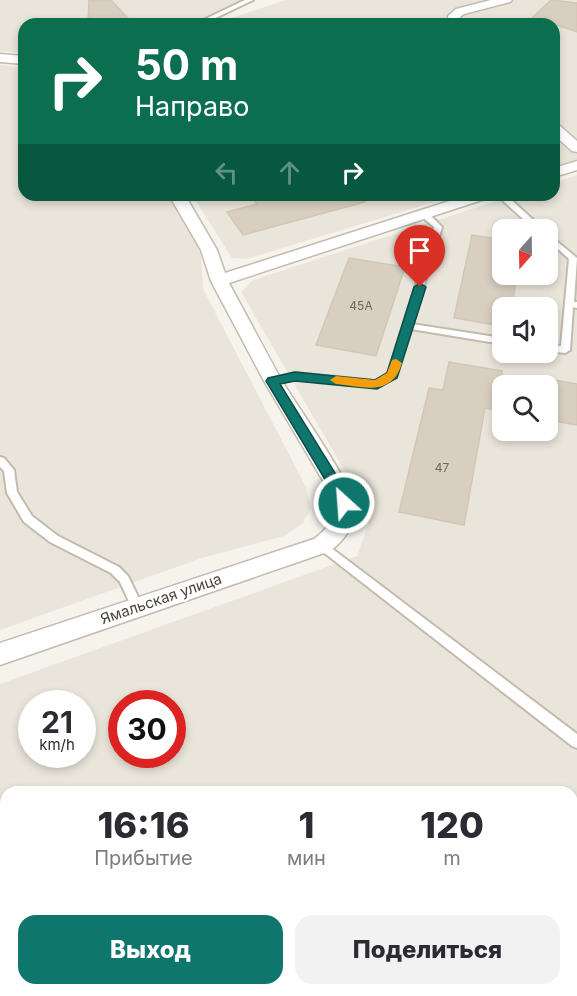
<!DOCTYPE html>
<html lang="ru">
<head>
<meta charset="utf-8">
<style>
  :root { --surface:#fff; --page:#f2f2f3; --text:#2b2b33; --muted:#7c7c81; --accent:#0f766e }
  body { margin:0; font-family:Inter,sans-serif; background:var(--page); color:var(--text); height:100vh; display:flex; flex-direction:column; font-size:22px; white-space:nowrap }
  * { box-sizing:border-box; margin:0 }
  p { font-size:20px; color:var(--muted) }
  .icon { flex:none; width:33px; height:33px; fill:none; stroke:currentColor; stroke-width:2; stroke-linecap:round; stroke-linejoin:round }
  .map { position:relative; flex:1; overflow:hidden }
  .panel { position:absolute; left:0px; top:786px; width:578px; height:210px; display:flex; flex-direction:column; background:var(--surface); border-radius:18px 18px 0 0; box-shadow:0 3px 9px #0003 }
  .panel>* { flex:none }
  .top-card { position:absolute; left:18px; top:18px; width:542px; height:183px; border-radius:18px; box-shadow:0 3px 9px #0003; background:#0b6e4f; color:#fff; overflow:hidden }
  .needle { width:39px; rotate:200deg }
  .fabs { position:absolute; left:492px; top:219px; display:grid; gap:12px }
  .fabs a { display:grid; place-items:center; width:66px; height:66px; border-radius:12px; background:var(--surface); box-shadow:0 3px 9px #0003; font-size:30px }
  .speed { position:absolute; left:18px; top:690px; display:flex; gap:12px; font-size:30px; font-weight:700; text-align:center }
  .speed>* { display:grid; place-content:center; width:78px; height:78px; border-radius:50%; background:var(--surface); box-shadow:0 3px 9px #0003; line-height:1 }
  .speed small { font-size:15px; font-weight:400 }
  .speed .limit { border:9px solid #d22; background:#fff; color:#111 }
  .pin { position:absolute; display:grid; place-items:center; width:51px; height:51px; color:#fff; margin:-62px -26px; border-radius:50% 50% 50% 0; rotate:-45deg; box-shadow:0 0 6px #0007 }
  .pin .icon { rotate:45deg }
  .me { position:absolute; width:66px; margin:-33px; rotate:334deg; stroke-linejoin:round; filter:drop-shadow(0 0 4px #0008) }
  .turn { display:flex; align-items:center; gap:21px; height:126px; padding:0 18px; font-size:27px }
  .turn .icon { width:78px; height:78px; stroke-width:2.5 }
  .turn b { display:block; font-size:42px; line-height:51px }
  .lanes { display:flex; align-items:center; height:57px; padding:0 18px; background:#0003; justify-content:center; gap:30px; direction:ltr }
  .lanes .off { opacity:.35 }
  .eta { display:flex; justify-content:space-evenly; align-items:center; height:102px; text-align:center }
  .eta b { font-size:36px; font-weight:800; line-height:42px }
  .primary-button { display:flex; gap:12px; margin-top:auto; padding:12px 18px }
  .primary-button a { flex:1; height:69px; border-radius:18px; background:var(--accent); color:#fff; font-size:24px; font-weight:800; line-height:69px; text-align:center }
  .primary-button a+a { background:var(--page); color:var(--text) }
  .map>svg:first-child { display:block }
  .residential { fill:#eae5da; fill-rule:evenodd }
  .building { fill:#d8cfc1; stroke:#d3c7b4; stroke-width:1.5 }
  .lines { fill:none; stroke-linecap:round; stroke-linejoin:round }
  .service-casing { stroke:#c2bbae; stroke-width:4 }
  .minor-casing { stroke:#c2bbae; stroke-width:3 }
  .service { fill:#fff; fill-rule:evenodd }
  .minor { fill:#fff; fill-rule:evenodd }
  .route { fill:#0f766e; stroke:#0a4d48; stroke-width:1.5 }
  .slow { fill:#f59e0b }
  .labels { text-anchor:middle; stroke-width:5; stroke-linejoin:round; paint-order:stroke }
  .number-label { font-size:12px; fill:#6e675b }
  .street-label { font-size:15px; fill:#4b4439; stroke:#fff }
</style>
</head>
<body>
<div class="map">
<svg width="577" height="996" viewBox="0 0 577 996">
  <rect width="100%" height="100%" fill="#f6f3ec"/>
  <!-- residential -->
  <g class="residential">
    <path d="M 0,0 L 253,0 L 186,24 L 24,24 L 24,53 L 0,51 Z"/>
    <path d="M 286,0 L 577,0 L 577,159 L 554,166 L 554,24 L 214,24 Z"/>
    <path d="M 0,65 L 24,68 L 24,195 L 167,195 L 201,250 L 203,289 L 306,487 L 311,508 L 303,523 L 284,536 L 202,558 L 0,630 Z"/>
    <path d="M 577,175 L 577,996 L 0,996 L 0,684 L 357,556 L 371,516 L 241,292 L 253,280 L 515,195 L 554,195 L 554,183 ZM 502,230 L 548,230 L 548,274 L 502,274 ZM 502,308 L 548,308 L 548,352 L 502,352 ZM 502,386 L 548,386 L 548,430 L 502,430 ZM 32,704 L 82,704 L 82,754 L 32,754 ZM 122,704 L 172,704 L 172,754 L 122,754 ZM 6,792 L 572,792 L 572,990 L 6,990 Z"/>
    <path d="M 192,195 L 458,195 L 246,259 L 232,258 Z"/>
  </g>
  <!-- building -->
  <g class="building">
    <path d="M 89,0 L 111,0 L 133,24 L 88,24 Z"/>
    <path d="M 551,0 L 577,3 L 577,32 L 554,24 L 530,20 Z"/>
    <path d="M 250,195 L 364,195 L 365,202 L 243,235 L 227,212 L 257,204 Z"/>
    <path d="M 472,235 L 502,240 L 502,274 L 517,274 L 512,308 L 502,308 L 502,326 L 454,318 Z"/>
    <path d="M 349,258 L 405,267 L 376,356 L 316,345 Z"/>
    <path d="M 449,362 L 502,371 L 502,411 L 485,408 L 464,525 L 399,512 L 429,388 L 443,390 Z"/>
    <path d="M 548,379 L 577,384 L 577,425 L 548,420 Z"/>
  </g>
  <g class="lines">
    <defs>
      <g id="service">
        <path d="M 245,0 L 253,0 L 203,24 L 195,24 Z"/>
        <path d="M 497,195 L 506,195 L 544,230 L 535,230 Z"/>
        <path d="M 421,212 L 427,212 L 442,227 L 412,324 L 502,338 L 502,344 L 411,329 L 397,375 L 380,386 L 295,379 L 273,384 L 270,383 L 268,381 L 270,379 L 295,373 L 376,381 L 388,373 L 434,227 L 421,216 Z"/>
        <path d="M 548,234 L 577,258 L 574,302 L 577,302 L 577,308 L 573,307 L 570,350 L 565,353 L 548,351 L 548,345 L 561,346 L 569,259 L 548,240 Z"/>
        <path d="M 0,457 L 4,458 L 14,470 L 17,492 L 32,516 L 58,536 L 119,567 L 128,576 L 143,607 L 141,610 L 137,612 L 133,610 L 120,582 L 111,573 L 50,542 L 24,522 L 7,493 L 4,471 L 0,467 Z"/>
        <path d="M 322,541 L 577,734 L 577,748 L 572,746 L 318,548 L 317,545 L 318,542 Z"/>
      </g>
      <g id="minor">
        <path d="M 491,0 L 512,0 L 510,2 L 464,14 L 460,17 L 461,24 L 449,24 L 448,16 L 456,9 Z"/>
        <path d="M 0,54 L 24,56 L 24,64 L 0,62 Z"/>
        <path d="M 554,124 L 559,125 L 577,141 L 577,152 L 572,151 L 554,135 Z"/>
        <path d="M 577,161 L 577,170 L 554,177 L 554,168 Z"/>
        <path d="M 169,195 L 185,195 L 217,250 L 225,273 L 468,195 L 491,195 L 488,198 L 229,283 C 247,316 264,349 282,381 C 296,404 353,485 354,505 C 356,524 345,540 330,551 L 0,665 L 0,643 L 314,539 C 336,523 337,510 326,486 L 264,381 L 211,281 L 201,250 Z"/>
      </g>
    </defs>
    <!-- service casing -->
    <use href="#service" class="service-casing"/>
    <!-- minor casing -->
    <use href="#minor" class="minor-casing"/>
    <!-- service -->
    <use href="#service" class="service"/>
    <!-- minor -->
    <use href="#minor" class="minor"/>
  </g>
  <!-- route -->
  <path class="route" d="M 420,283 L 426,287 L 397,378 L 377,389 L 295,381 L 280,384 L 340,481 L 351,503 L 348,507 L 339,507 L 329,486 L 266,381 L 268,378 L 295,372 L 375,380 L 387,373 L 414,287 Z"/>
  <!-- slow -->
  <path class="slow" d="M 396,359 L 402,363 C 392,397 364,387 336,384 L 330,380 L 336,376 L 375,380 L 387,373 L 392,360 Z"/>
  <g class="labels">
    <!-- number labels -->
    <g class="number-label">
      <text x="361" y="310">45А</text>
      <text x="442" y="472">47</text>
    </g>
    <!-- street labels -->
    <g class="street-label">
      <text transform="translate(161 599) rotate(-19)" y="5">Ямальская улица</text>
    </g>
  </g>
</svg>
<div class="fabs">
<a><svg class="needle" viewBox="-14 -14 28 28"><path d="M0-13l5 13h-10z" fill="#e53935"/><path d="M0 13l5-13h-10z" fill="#7c7c81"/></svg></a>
<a><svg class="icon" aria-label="sound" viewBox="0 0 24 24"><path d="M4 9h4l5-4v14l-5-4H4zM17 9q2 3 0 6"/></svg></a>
<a><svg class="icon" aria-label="search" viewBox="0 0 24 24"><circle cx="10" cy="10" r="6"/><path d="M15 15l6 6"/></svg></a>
</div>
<div class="speed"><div>21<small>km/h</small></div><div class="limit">30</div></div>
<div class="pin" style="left:420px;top:287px;background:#d93025"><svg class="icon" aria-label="arrive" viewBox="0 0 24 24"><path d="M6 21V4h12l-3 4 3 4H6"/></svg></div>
<svg class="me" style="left:344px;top:503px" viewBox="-20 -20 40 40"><circle r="17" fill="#0f766e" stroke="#fff" stroke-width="3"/><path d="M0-11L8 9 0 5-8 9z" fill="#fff"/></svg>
<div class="top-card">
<div class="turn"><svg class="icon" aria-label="right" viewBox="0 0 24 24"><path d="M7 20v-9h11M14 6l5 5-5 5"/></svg><div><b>50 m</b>Направо</div></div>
<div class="lanes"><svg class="icon off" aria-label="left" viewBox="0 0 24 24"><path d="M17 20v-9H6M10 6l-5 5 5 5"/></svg><svg class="icon off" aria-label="ahead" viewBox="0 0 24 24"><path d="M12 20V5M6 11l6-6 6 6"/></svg><svg class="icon" aria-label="right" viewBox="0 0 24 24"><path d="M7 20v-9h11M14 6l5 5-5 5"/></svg></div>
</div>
<section class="panel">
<div class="eta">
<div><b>16:16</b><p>Прибытие</p></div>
<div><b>1</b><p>мин</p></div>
<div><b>120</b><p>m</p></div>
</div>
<div class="primary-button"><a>Выход</a><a>Поделиться</a></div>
</section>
</div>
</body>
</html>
